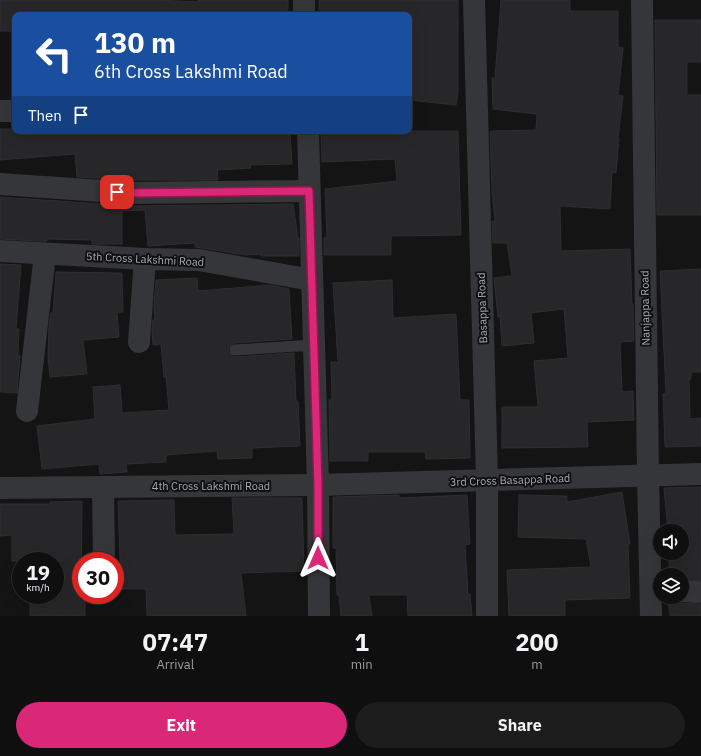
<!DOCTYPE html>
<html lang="en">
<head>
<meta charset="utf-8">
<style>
  :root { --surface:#0f0f10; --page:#1d1d1e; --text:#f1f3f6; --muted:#9b9c9f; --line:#2f2f30; --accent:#db2777 }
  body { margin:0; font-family:"IBM Plex Sans",sans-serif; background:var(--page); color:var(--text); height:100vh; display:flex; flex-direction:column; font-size:15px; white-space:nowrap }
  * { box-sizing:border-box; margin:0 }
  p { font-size:13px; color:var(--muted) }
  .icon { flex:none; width:22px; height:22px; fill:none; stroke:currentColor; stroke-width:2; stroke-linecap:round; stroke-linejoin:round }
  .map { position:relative; height:616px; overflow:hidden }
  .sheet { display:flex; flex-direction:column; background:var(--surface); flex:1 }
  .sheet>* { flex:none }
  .hud { position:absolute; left:12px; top:12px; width:400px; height:122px; border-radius:8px; box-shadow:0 4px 16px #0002,0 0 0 1px var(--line); background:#1a4fa0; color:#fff; overflow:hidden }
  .buttons { position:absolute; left:653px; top:524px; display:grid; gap:8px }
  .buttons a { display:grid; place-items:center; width:36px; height:36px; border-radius:50%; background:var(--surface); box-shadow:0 4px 16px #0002,0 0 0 1px var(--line); font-size:20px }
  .speed { position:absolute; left:12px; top:552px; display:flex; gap:8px; font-size:20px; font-weight:700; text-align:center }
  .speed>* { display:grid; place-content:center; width:52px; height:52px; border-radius:50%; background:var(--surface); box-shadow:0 4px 16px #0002,0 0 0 1px var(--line); line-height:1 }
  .speed small { font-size:10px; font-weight:400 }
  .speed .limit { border:6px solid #d22; background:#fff; color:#111 }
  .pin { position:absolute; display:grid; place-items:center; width:34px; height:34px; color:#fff; margin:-17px; border-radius:8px; box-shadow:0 2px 6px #0006 }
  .me { position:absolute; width:44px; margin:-22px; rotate:0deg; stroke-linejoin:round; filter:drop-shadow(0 0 3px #0008) }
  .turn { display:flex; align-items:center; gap:14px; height:84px; padding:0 16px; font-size:18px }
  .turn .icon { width:52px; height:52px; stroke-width:2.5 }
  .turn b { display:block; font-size:28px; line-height:34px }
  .then { display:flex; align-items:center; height:38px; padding:0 16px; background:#0003; gap:8px; font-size:15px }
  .eta { display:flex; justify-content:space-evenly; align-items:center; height:68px; text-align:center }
  .eta b { font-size:24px; font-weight:700; line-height:28px }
  .button { display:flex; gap:8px; margin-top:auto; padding:8px 16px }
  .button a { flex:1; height:46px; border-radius:24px; background:var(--accent); color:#fff; font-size:16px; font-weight:700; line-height:46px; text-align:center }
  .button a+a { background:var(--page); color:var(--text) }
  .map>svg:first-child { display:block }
  .building { fill:#272729; stroke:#2e2e31 }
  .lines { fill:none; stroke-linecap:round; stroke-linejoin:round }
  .service { stroke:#35363a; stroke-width:11 }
  .minor { stroke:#35363a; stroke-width:22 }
  .route-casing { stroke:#8e194d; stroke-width:10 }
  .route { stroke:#db2777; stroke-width:7 }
  .labels { text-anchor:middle; stroke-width:4; stroke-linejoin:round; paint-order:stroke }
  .street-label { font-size:11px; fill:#a7acb4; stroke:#0f0f10 }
</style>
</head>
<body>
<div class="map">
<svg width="701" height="616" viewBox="0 0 701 616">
  <rect width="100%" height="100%" fill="#141415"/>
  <!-- building -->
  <g class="building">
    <path d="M 0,0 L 155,0 L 198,2 L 198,0 L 288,0 L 288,15 L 15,15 L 15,31 L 0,31 Z"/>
    <path d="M 319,0 L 458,0 L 458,92 L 456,105 L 409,100 L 409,15 L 319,15 Z"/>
    <path d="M 501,0 L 570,0 L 570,11 L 618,11 L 618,47 L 623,48 L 618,95 L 623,96 L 618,138 L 619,138 L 616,173 L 612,172 L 610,209 L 560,206 L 561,251 L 630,249 L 632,304 L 633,304 L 633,306 L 634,341 L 620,342 L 622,392 L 633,391 L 634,420 L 587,422 L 588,447 L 502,448 L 502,407 L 538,407 L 534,361 L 568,358 L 564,309 L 531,313 L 534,343 L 502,346 L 500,316 L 498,317 L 494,278 L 512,276 L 507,243 L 493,243 L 492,221 L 495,221 L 492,190 L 490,132 L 492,131 L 536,130 L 537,114 L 493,109 L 492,78 L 495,78 Z"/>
    <path d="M 655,20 L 701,20 L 701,62 L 687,62 L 687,95 L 701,95 L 701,215 L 657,215 Z"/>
    <path d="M 0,129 L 15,129 L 15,131 L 290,131 L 292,164 L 250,165 L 251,168 L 217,170 L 218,180 L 131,180 L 77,177 L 75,154 L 0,160 Z"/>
    <path d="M 321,131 L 458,131 L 461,235 L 391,236 L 391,255 L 324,255 L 324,238 L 327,237 L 325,189 L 397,181 L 395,159 L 322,162 Z"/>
    <path d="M 0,197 L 131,206 L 293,204 L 298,238 L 299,238 L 299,256 L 261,256 L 261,254 L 245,255 L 195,247 L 195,243 L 148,246 L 145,210 L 122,211 L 122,244 L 92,244 L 92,240 L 47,239 L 47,241 L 39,241 L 0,239 Z"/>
    <path d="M 0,264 L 21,265 L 16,329 L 19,329 L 18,356 L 20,356 L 17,393 L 0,392 Z"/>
    <path d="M 701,269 L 701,372 L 691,372 L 691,379 L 689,379 L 690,419 L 701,418 L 701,446 L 665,447 L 663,394 L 666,393 L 660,271 Z"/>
    <path d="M 56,272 L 122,273 L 123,312 L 117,312 L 119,337 L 83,340 L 87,374 L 50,377 L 48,357 L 49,325 L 51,313 L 53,313 Z"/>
    <path d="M 197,278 L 198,291 L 270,285 L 289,289 L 292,339 L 235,343 L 229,347 L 228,351 L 232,356 L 235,357 L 294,353 L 296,401 L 298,401 L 300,446 L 252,448 L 252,458 L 218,459 L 217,451 L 166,455 L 166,462 L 126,464 L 127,472 L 100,474 L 99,464 L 42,469 L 37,426 L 95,419 L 93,387 L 120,385 L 122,413 L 169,410 L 166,377 L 164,377 L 161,344 L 153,345 L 152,329 L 153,320 L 155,320 L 154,308 L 156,280 Z"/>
    <path d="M 392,280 L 393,318 L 456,314 L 460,400 L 469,400 L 470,458 L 426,459 L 425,452 L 368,452 L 368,461 L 330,461 L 329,400 L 332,400 L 331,362 L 338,362 L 333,283 Z"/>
    <path d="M 701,487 L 701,581 L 682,579 L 682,575 L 670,575 L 668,553 L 682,553 L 682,531 L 668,531 L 664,488 Z"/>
    <path d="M 622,492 L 630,544 L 628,544 L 630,598 L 565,600 L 565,616 L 509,616 L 507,570 L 591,567 L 586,539 L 518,537 L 519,495 L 567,496 L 567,502 Z"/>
    <path d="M 399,495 L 399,498 L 467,495 L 470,544 L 465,545 L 468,594 L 470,594 L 472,616 L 408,616 L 407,595 L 369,595 L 372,616 L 341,616 L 339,595 L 337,595 L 336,548 L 333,548 L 333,497 Z"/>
    <path d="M 232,498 L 302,498 L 304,571 L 241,573 L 246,616 L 147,616 L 146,589 L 121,589 L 118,501 L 174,500 L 175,535 L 234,534 Z"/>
    <path d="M 82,501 L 81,597 L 85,597 L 85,616 L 30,616 L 30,596 L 55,596 L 55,561 L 12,561 L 12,535 L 0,536 L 0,504 L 50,504 L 50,502 Z"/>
    <path d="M 672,598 L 675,602 L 681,603 L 701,604 L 701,616 L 670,616 L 668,602 L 672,602 Z"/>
  </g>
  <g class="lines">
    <!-- service -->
    <path class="service" d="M 235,350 L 314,345"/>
    <!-- minor -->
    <g class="minor">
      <path d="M 304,0 L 304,15"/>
      <path d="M 474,0 L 487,480 L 487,616"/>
      <path d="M 642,0 L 648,475 L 651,616"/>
      <path d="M 0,111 L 15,111"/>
      <path d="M 308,131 L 318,485 L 319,616"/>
      <path d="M 0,184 L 131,193 L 309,191"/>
      <path d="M 0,251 L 145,259 L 199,260 L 312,280"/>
      <path d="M 139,342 L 145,259"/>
      <path d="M 27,411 L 45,254"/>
      <path d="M 103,487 L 104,561"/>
      <path d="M 0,488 L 318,485 L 701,474"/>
      <path d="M 682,591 L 697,592"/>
    </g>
  </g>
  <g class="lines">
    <defs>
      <path id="route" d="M 117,192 L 131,193 L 309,191 L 318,485 L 318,558"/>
    </defs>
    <!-- route casing -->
    <use href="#route" class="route-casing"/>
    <!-- route -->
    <use href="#route" class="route"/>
  </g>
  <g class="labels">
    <!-- street labels -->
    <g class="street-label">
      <text transform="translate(145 259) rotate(3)" y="4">5th Cross Lakshmi Road</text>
      <text transform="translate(482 308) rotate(-92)" y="4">Basappa Road</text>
      <text transform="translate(645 308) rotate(-91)" y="4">Nanjappa Road</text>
      <text transform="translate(510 480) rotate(-2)" y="4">3rd Cross Basappa Road</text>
      <text x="211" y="490">4th Cross Lakshmi Road</text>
    </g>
  </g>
</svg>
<div class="buttons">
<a><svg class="icon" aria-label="sound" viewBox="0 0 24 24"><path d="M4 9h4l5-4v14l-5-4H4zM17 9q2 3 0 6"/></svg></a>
<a><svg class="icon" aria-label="layers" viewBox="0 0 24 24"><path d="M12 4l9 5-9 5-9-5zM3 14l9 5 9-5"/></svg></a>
</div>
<div class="speed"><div>19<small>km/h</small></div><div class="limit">30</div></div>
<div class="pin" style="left:117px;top:192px;background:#d93025"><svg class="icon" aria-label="arrive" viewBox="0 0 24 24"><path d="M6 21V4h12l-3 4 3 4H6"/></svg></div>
<svg class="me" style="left:318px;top:558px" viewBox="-20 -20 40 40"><path d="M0-17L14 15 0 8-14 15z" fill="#db2777" stroke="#fff" stroke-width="4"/></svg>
<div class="hud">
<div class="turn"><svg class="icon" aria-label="left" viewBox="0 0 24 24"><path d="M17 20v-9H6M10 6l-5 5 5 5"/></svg><div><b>130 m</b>6th Cross Lakshmi Road</div></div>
<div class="then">Then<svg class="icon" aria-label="arrive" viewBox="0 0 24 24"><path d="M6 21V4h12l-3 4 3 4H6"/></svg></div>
</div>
</div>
<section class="sheet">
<div class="eta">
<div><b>07:47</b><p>Arrival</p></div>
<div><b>1</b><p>min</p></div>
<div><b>200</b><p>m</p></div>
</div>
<div class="button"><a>Exit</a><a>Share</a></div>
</section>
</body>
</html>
